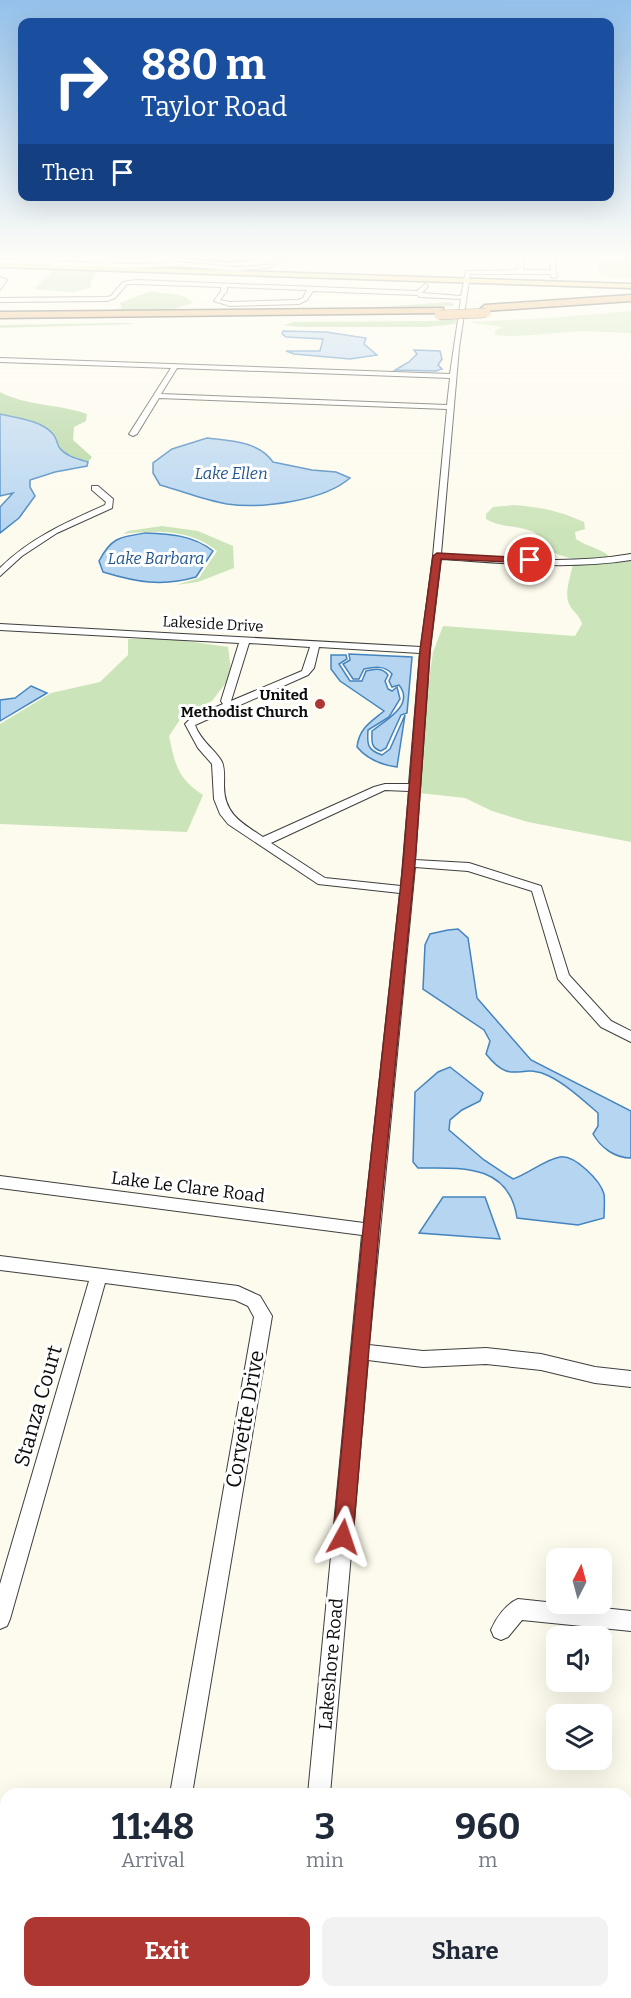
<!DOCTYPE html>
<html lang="en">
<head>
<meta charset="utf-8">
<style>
  :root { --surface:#fff; --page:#f2f2f3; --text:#1f2937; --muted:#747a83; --accent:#ae3732 }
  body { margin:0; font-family:Bitter,serif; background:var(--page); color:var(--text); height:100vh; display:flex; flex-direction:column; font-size:22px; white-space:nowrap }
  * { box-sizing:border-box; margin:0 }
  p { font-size:20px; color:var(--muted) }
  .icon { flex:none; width:33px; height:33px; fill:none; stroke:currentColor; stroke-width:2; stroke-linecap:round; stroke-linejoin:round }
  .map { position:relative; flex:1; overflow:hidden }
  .side { position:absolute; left:0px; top:1788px; width:632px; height:210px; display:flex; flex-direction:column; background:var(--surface); border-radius:18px 18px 0 0; box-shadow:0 6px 24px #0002 }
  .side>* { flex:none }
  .hud { position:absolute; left:18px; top:18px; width:596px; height:183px; border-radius:12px; box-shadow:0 6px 24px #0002; background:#1a4fa0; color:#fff; overflow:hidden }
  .needle { width:39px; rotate:6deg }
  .fabs { position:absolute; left:546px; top:1548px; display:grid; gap:12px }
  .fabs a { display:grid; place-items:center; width:66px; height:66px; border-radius:12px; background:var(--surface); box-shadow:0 6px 24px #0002; font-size:30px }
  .pin { position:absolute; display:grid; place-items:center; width:51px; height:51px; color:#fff; margin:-26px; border:3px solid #fff; border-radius:50%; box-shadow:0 2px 6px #0007 }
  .me { position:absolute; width:66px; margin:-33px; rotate:5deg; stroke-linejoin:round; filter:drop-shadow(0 0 4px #0008) }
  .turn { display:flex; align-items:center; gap:21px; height:126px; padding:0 24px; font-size:27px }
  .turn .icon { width:78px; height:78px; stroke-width:2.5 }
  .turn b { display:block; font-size:42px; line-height:51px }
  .then { display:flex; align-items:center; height:57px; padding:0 24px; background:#0003; gap:12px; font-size:22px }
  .eta { display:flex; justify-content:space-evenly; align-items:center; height:102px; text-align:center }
  .eta b { font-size:36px; font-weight:700; line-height:42px }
  .primary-button { display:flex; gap:12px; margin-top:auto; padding:12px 24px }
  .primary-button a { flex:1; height:69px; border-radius:12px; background:var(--accent); color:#fff; font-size:24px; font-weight:700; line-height:69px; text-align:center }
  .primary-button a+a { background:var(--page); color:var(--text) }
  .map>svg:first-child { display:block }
  .green { fill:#cce4ba }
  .forest { fill:#afd39b }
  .water { fill:#b6d5f0; stroke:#4484bf; stroke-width:1.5 }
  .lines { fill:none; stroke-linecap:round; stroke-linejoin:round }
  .minor-casing { stroke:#3f3f3f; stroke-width:2 }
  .major-casing { stroke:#1d1d1d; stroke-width:3 }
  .highway-casing { stroke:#1d1d1d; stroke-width:3 }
  .minor { fill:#fff; fill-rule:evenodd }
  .major { fill:#ebd76f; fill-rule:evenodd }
  .highway { fill:#e6a962; fill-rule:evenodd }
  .highway-bridge-casing { stroke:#1d1d1d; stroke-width:10; stroke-linecap:butt }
  .highway-bridge { stroke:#e6a962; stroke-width:9 }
  .route { fill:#ae3732; stroke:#712420; stroke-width:1.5 }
  .poi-dot { fill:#ae3732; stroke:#fff; stroke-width:2 }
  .labels { text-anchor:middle; stroke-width:6; stroke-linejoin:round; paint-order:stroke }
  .far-street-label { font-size:15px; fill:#0c0c0c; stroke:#fff }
  .far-poi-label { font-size:15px; font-weight:bold; fill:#0c0c0c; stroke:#fff; text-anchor:end }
  .far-water-label { font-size:16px; font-style:italic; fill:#225791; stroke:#fff }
  .street-label { font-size:18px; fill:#0c0c0c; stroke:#fff }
  .near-street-label { font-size:21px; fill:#0c0c0c; stroke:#fff }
</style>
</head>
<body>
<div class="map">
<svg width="631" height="1998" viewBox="0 0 631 1998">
  <rect width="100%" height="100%" fill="#fdfbed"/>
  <!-- green -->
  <g class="green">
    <path d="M 596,256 L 631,256 L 631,278 L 603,276 L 598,270 Z"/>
    <path d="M 631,311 L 631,333 C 611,333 590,330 570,332 C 545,333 521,338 495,335 L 495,331 L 502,327 L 468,322 L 550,318 Z"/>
    <path d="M 514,505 C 540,507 560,511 584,522 L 585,529 L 575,532 L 576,539 C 588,547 599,548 609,556 C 592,563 560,560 546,547 C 541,542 539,534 531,531 C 515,525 502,528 486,519 L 486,514 L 493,507 Z"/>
    <path d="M 162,526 L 198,531 L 233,546 L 234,568 L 198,582 L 176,585 L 199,578 L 217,551 C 191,529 155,530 123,534 L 128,531 Z"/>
    <path d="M 631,559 L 631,842 L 528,822 L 492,811 L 465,798 L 419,793 L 425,707 L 433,652 L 443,626 L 575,636 L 582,624 C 579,614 572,611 569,604 C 564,593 571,575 573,564 L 611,563 Z"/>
    <path d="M 128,639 L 173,639 L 228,647 L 231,670 L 228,680 L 212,701 L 183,715 L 169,736 C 175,764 177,778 203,795 L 187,832 L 0,824 L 0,724 L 51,693 L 100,682 L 128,655 Z"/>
  </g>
  <!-- forest -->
  <g class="forest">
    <path d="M 54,270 L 97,272 L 91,281 L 91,288 L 73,292 L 34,289 Z"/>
    <path d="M 151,291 C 166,295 182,291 193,303 L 167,311 L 111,310 L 122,308 L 120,303 Z"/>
    <path d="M 450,302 L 454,304 L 453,306 L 349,309 Z"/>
    <path d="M 446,319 L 456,320 L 455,324 L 427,327 L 300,327 L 283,325 L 294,322 L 437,321 Z"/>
    <path d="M 128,323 L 135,324 L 0,328 L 0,325 Z"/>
    <path d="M 0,392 C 26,406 59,404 87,414 L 86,421 L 74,427 L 73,440 L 92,457 L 88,462 L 67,454 L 61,449 L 53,434 L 30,420 L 0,414 Z"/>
  </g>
  <!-- water -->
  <g class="water">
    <path d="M 59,256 L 261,256 C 236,269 193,257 165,257 C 130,257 94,260 59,256 Z"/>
    <path d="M 283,331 L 326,332 L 366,338 L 364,344 L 377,355 L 350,359 L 294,354 L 286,351 L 320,351 L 323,339 L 286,337 L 282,334 Z"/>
    <path d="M 414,350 L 440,351 L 442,359 L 438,365 L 442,369 L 436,371 L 395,370 L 409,362 L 417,354 Z"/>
    <path d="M 0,414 C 17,418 41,420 53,434 C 56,437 57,443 59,447 C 65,456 78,459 88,462 L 87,466 L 55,472 L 30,480 L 30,487 L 35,496 L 19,518 L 0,533 L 0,507 L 13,493 L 0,496 Z"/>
    <path d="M 207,438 C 231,441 258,441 273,462 L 312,470 L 336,472 L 350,478 C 324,501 261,509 227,504 C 204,500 182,491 160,485 L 153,473 L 153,463 L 172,449 Z"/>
    <path d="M 145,533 C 170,534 193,535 213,551 L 196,577 C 162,587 136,582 103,572 L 99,561 C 111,538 119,537 145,533 Z"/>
    <path d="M 349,654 L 412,657 L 407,713 L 401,715 L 386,748 L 381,751 C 370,748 372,740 372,731 C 386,720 415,705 399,685 L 392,687 L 389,681 L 392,674 C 385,665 374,667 364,669 L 359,679 L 353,679 L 343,664 L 350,660 Z"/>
    <path d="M 331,655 L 346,655 L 347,659 L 339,664 L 350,681 L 362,681 L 366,671 C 374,669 382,667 388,675 L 385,681 L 388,689 L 392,691 L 397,687 L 400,699 L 389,717 L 368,730 C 367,744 367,750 382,755 L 390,749 L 405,715 L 397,767 C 382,765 367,759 357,747 C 359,728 371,722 384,711 L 340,681 L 331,669 Z"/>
    <path d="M 31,686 L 47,693 L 0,721 L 0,700 L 15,698 Z"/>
    <path d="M 448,930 L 458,929 L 468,938 L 477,998 L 531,1060 L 631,1111 L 631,1158 C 615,1158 601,1148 593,1134 L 598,1126 L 598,1113 C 583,1100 567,1085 549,1076 C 520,1061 513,1088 486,1054 L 490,1041 L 484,1030 L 423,989 L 425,945 L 430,934 Z"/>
    <path d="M 450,1067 L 483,1093 L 480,1101 L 462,1110 L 450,1120 L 449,1130 L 484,1160 L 513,1179 C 528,1174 546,1159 560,1157 C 575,1155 600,1180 604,1194 C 605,1201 604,1210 604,1218 L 578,1225 L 517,1218 C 509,1163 460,1168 418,1168 L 413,1162 L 415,1092 L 438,1072 Z"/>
    <path d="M 443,1197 L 485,1197 L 500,1239 L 419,1233 Z"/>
  </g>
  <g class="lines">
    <defs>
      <g id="minor">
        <path d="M 285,256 L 291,256 L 271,267 L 237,271 L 179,266 L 134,268 L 0,263 L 0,259 L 134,264 L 179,262 L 237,267 L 268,265 Z"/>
        <path d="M 518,256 L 523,256 L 523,270 L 551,270 L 549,256 L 554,256 L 557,277 L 552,278 L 551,274 L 470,274 L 459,348 L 441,554 C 505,558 568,565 631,554 L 631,560 C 568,570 505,563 441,559 L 430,650 L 415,860 L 469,863 L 541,886 L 569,975 L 611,1021 L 631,1031 L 631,1042 L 601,1027 L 558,979 L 532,891 L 468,871 L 415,867 L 369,1345 L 423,1351 L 486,1348 L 541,1354 L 595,1367 L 631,1371 L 631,1387 L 595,1383 L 541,1370 L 486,1364 L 423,1367 L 368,1360 L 330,1794 L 308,1794 L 362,1235 L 0,1188 L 0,1176 L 364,1223 L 400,893 L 318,884 L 228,824 L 220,814 L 214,799 L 212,764 L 198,748 L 185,724 L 191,718 L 223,704 L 221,701 L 239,643 L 0,630 L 0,624 L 421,647 L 433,556 L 447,409 L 159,398 L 137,434 L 133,436 L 129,434 L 171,368 L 0,362 L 0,358 L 450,374 L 461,299 L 420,297 L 417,295 L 313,291 L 307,300 L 299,304 L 230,306 L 214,301 L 221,291 L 221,287 L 136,284 L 127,284 L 115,298 L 107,301 L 0,302 L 0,298 L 106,297 L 111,296 L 123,282 L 136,280 L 417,291 L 425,284 L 428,286 L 422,293 L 461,296 L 466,271 L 517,270 ZM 227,287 L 307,290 L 303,298 L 298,300 L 230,302 L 220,300 L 227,291 ZM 177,368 L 450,378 L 447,405 L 161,394 ZM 249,643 L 310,647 L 302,671 L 231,701 ZM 319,647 L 420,653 L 409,784 L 385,784 L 374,787 L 263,837 C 242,823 224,814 224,786 C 224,779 225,769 222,762 C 216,750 201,742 195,725 L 308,675 L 314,668 ZM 385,790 L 409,791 L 401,886 L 325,878 L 271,843 Z"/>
        <path d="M 0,277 L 7,280 L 0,290 Z"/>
        <path d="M 92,486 L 98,486 L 113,499 L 112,508 L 57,533 L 22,556 L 0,576 L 0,568 C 30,538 67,522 105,505 L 106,502 L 92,490 Z"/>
        <path d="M 0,1256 L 238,1286 L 260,1296 L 272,1316 L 192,1794 L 170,1794 L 254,1317 L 248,1306 L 235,1300 L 105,1283 L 10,1619 L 7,1626 L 0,1629 L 0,1584 L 89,1281 L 0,1270 Z"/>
        <path d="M 518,1599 L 631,1611 L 631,1631 L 522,1620 L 508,1637 L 501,1640 L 494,1637 L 491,1630 C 496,1618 506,1604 518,1599 Z"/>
        <path d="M 631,1894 L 631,1918 L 626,1919 L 626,1895 Z"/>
        <path d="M 0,1904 L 6,1905 L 6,1929 L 0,1928 Z"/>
        <path d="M 136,1992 L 160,1992 L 159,1998 L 135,1998 Z"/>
        <rect x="289" y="1992" width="24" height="6"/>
        <rect x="461" y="1992" width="24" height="6"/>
      </g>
      <path id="major" d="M 0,263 L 631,284 L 631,288 L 0,267 Z"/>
      <g id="highway">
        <path d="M 631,295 L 631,301 L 485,311 L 481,308 L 485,305 Z"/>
        <path d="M 443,308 L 443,312 L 440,313 L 0,318 L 0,312 Z"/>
      </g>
    </defs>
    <!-- minor casing -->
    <use href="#minor" class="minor-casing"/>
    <!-- major casing -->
    <use href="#major" class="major-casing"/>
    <!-- highway casing -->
    <use href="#highway" class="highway-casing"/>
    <!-- minor -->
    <use href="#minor" class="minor"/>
    <!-- major -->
    <use href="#major" class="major"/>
    <!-- highway -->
    <use href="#highway" class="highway"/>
    <defs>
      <path id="highway-bridge" d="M 439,315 L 486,313"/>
    </defs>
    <!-- highway-bridge casing -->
    <use href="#highway-bridge" class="highway-bridge-casing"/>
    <!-- highway-bridge -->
    <use href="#highway-bridge" class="highway-bridge"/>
  </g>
  <!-- sky -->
  <linearGradient id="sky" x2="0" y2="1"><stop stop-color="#94c1eb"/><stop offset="0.48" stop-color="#fefdf7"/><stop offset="1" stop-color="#fefdf7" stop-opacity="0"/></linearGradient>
  <rect width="631" height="535" fill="url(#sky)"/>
  <!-- route -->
  <path class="route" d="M 437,553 L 530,558 L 534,560 L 530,563 L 441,559 L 430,650 L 415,864 L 379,1230 L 353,1537 L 350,1544 L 343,1547 L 336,1544 L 333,1537 L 363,1230 L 403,864 L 420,650 L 433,556 Z"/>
  <!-- markers -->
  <circle class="poi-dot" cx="320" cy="704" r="6"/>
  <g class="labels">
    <!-- far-street labels -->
    <g class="far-street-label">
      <text transform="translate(213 624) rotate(3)" y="5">Lakeside Drive</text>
    </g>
    <!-- far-poi labels -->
    <g class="far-poi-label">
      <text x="308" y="700">United<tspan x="308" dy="17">Methodist Church</tspan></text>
    </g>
    <!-- far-water labels -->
    <g class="far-water-label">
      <text x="231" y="479">Lake Ellen</text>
      <text x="156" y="564">Lake Barbara</text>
    </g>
    <!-- street labels -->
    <g class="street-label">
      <text transform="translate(188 1187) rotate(7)" y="6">Lake Le Clare Road</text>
      <text transform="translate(331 1664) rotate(-85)" y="6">Lakeshore Road</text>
    </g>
    <!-- near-street labels -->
    <g class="near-street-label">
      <text transform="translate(38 1406) rotate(-74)" y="7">Stanza Court</text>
      <text transform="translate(245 1419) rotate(-80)" y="7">Corvette Drive</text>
    </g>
  </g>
</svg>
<div class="fabs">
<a><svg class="needle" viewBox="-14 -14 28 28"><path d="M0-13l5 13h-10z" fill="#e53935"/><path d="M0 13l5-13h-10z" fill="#747a83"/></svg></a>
<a><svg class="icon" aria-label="sound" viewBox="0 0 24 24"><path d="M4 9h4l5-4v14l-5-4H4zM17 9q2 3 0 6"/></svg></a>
<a><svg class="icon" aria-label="layers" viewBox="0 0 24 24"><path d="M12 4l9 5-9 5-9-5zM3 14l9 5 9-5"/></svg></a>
</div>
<div class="pin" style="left:530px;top:560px;background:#d93025"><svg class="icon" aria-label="arrive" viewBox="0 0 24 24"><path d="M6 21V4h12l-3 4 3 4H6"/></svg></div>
<svg class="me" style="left:343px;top:1537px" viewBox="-20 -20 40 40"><path d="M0-17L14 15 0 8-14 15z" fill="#ae3732" stroke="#fff" stroke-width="4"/></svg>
<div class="hud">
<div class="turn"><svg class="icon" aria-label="right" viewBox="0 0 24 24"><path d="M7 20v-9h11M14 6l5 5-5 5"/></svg><div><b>880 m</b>Taylor Road</div></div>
<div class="then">Then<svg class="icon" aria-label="arrive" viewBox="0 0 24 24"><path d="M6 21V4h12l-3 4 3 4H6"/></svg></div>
</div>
<section class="side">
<div class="eta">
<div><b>11:48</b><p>Arrival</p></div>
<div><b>3</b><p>min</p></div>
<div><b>960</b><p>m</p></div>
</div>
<div class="primary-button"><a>Exit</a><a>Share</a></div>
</section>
</div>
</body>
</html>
